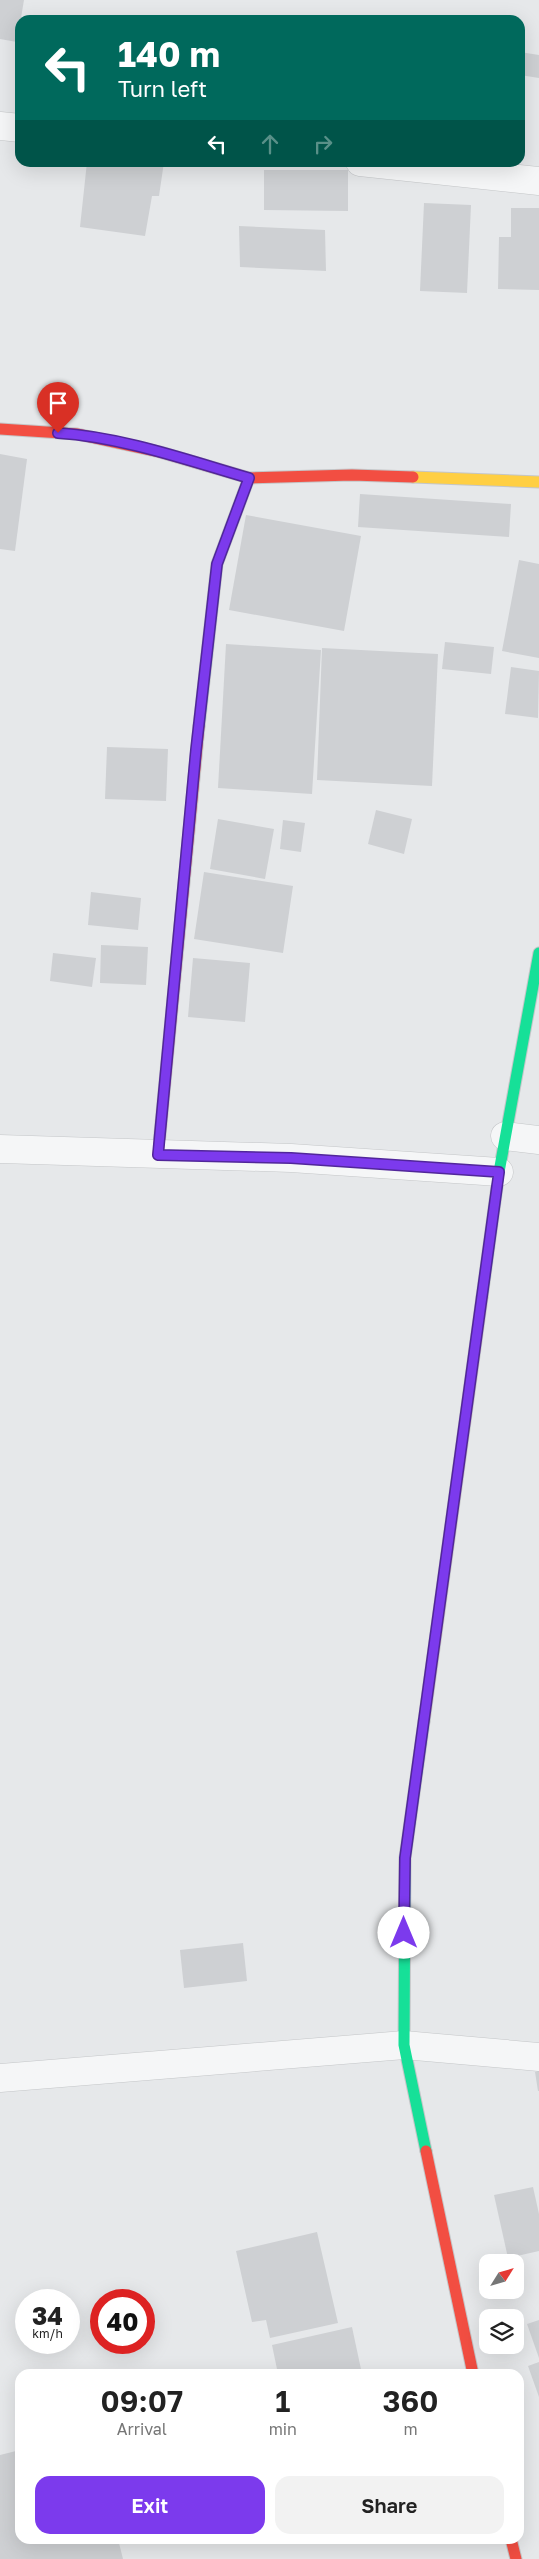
<!DOCTYPE html>
<html lang="en">
<head>
<meta charset="utf-8">
<style>
  :root { --surface:#fff; --page:#f2f2f2; --text:#222; --muted:#767676; --accent:#7c3aed }
  body { margin:0; font-family:"Golos Text",sans-serif; background:var(--page); color:var(--text); height:100vh; display:flex; flex-direction:column; font-size:19px; white-space:nowrap }
  * { box-sizing:border-box; margin:0 }
  p { font-size:16px; color:var(--muted) }
  .icon { flex:none; width:28px; height:28px; fill:none; stroke:currentColor; stroke-width:2; stroke-linecap:round; stroke-linejoin:round }
  .map { position:relative; flex:1; overflow:hidden }
  .side { position:absolute; left:15px; top:2369px; width:509px; height:175px; display:flex; flex-direction:column; background:var(--surface); border-radius:15px; box-shadow:0 5px 20px #0002 }
  .side>* { flex:none }
  .top-card { position:absolute; left:15px; top:15px; width:510px; height:152px; border-radius:15px; box-shadow:0 5px 20px #0002; background:#00695c; color:#fff; overflow:hidden }
  .needle { width:32px; rotate:53deg }
  .tools { position:absolute; left:479px; top:2254px; display:grid; gap:10px }
  .tools a { display:grid; place-items:center; width:45px; height:45px; border-radius:10px; background:var(--surface); box-shadow:0 5px 20px #0002; font-size:25px }
  .speed { position:absolute; left:15px; top:2289px; display:flex; gap:10px; font-size:25px; font-weight:700; text-align:center }
  .speed>* { display:grid; place-content:center; width:65px; height:65px; border-radius:50%; background:var(--surface); box-shadow:0 5px 20px #0002; line-height:1 }
  .speed small { font-size:12px; font-weight:400 }
  .speed .limit { border:8px solid #d22; background:#fff; color:#111 }
  .pin { position:absolute; display:grid; place-items:center; width:42px; height:42px; color:#fff; margin:-51px -21px; border-radius:50% 50% 50% 0; rotate:-45deg; box-shadow:0 0 5px #0007 }
  .pin .icon { rotate:45deg }
  .me { position:absolute; width:55px; margin:-28px; rotate:0deg; stroke-linejoin:round; filter:drop-shadow(0 0 4px #0008) }
  .turn { display:flex; align-items:center; gap:18px; height:105px; padding:0 20px; font-size:22px }
  .turn .icon { width:65px; height:65px; stroke-width:2.5 }
  .turn b { display:block; font-size:35px; line-height:42px }
  .lanes { display:flex; align-items:center; height:48px; padding:0 20px; background:#0003; justify-content:center; gap:25px; direction:ltr }
  .lanes .off { opacity:.35 }
  .eta { display:flex; justify-content:space-evenly; align-items:center; height:85px; text-align:center }
  .eta b { font-size:30px; font-weight:600; line-height:35px }
  .cta { display:flex; gap:10px; margin-top:auto; padding:10px 20px }
  .cta a { flex:1; height:58px; border-radius:15px; background:var(--accent); color:#fff; font-size:20px; font-weight:600; line-height:58px; text-align:center }
  .cta a+a { background:var(--page); color:var(--text) }
  .map>svg:first-child { display:block }
  .building { fill:#ced0d3 }
  .lines { fill:none; stroke-linecap:round; stroke-linejoin:round }
  .street-casing { stroke:#c4c6c8; stroke-width:29 }
  .fast-casing { stroke:#c4c6c8; stroke-width:13 }
  .slow-casing { stroke:#c4c6c8; stroke-width:13 }
  .jam-casing { stroke:#c4c6c8; stroke-width:13 }
  .street { stroke:#f5f6f7; stroke-width:28 }
  .fast { stroke:#16e098; stroke-width:11 }
  .slow { stroke:#ffcf43; stroke-width:11 }
  .jam { stroke:#f24e42; stroke-width:11 }
  .route-casing { stroke:#51269a; stroke-width:12 }
  .route { stroke:#7c3aed; stroke-width:9 }
</style>
</head>
<body>
<div class="map">
<svg width="539" height="2559" viewBox="0 0 539 2559">
  <rect width="100%" height="100%" fill="#e6e8ea"/>
  <!-- building -->
  <g class="building">
    <path d="M 0,0 L 24,0 L 17,42 L 0,39 Z"/>
    <path d="M 520,52 L 539,55 L 539,78 L 520,75 Z"/>
    <path d="M 87,162 L 164,162 L 159,196 L 152,196 L 145,236 L 80,227 Z"/>
    <path d="M 264,170 L 348,170 L 348,211 L 264,210 Z"/>
    <path d="M 424,203 L 471,205 L 467,293 L 420,291 Z"/>
    <path d="M 511,208 L 539,208 L 539,290 L 498,289 L 499,237 L 511,237 Z"/>
    <path d="M 239,226 L 325,230 L 326,271 L 240,267 Z"/>
    <path d="M 0,454 L 27,459 L 15,551 L 0,549 Z"/>
    <path d="M 360,494 L 511,504 L 509,537 L 358,527 Z"/>
    <path d="M 246,515 L 361,536 L 344,631 L 229,610 Z"/>
    <path d="M 519,560 L 539,564 L 539,658 L 502,651 Z"/>
    <path d="M 445,642 L 494,647 L 491,674 L 442,669 Z"/>
    <path d="M 226,644 L 321,650 L 312,794 L 218,788 Z"/>
    <path d="M 322,648 L 438,654 L 432,786 L 317,780 Z"/>
    <path d="M 511,667 L 539,671 L 538,718 L 505,714 Z"/>
    <path d="M 107,747 L 168,749 L 166,801 L 105,799 Z"/>
    <path d="M 376,810 L 412,819 L 404,854 L 368,844 Z"/>
    <path d="M 218,819 L 274,829 L 265,879 L 210,869 Z"/>
    <path d="M 283,820 L 305,823 L 301,852 L 280,849 Z"/>
    <path d="M 204,872 L 293,886 L 283,953 L 194,939 Z"/>
    <path d="M 91,892 L 141,898 L 138,930 L 88,925 Z"/>
    <path d="M 101,945 L 148,947 L 146,985 L 100,983 Z"/>
    <path d="M 53,953 L 96,958 L 92,987 L 50,981 Z"/>
    <path d="M 193,958 L 250,963 L 245,1022 L 188,1017 Z"/>
    <path d="M 243,1943 L 247,1981 L 184,1988 L 180,1950 Z"/>
    <path d="M 539,2071 L 539,2091 L 538,2091 L 535,2072 Z"/>
    <path d="M 533,2187 L 539,2214 L 539,2251 L 508,2258 L 494,2195 Z"/>
    <path d="M 317,2232 L 338,2323 L 270,2338 L 266,2320 L 252,2322 L 236,2251 Z"/>
    <path d="M 539,2320 L 539,2358 L 527,2324 Z"/>
    <path d="M 352,2327 L 362,2374 L 278,2374 L 272,2345 Z"/>
    <path d="M 539,2362 L 539,2397 L 528,2366 Z"/>
    <path d="M 20,2450 L 20,2539 L 118,2539 L 123,2559 L 0,2559 L 0,2455 Z"/>
  </g>
  <g class="lines">
    <defs>
      <g id="street">
        <path d="M 0,126 L 20,128"/>
        <path d="M 360,162 L 539,181"/>
        <path d="M 505,1136 L 539,1140"/>
        <path d="M 0,1149 L 291,1158 L 499,1172"/>
        <path d="M 0,2078 L 404,2045 L 539,2057"/>
      </g>
      <g id="fast">
        <path d="M 199,726 L 217,564 L 249,478"/>
        <path d="M 482,1297 L 499,1172 L 539,953"/>
        <path d="M 424,1721 L 405,1858 L 404,2045 L 426,2151"/>
      </g>
      <g id="slow">
        <path d="M 413,477 L 539,482"/>
        <path d="M 424,1721 L 482,1297"/>
      </g>
      <g id="jam">
        <path d="M 0,429 L 77,434 L 160,452 L 249,478 L 352,475 L 413,477"/>
        <path d="M 158,1155 L 199,726"/>
        <path d="M 426,2151 L 473,2374"/>
        <path d="M 511,2539 L 516,2559"/>
      </g>
    </defs>
    <!-- street casing -->
    <use href="#street" class="street-casing"/>
    <!-- fast casing -->
    <use href="#fast" class="fast-casing"/>
    <!-- slow casing -->
    <use href="#slow" class="slow-casing"/>
    <!-- jam casing -->
    <use href="#jam" class="jam-casing"/>
    <!-- street -->
    <use href="#street" class="street"/>
    <!-- fast -->
    <use href="#fast" class="fast"/>
    <!-- slow -->
    <use href="#slow" class="slow"/>
    <!-- jam -->
    <use href="#jam" class="jam"/>
  </g>
  <g class="lines">
    <defs>
      <path id="route" d="M 58,433 C 122,437 187,460 249,478 L 217,564 L 196,750 L 158,1155 L 291,1158 L 499,1172 L 405,1858 L 404,1933"/>
    </defs>
    <!-- route casing -->
    <use href="#route" class="route-casing"/>
    <!-- route -->
    <use href="#route" class="route"/>
  </g>
</svg>
<div class="tools">
<a><svg class="needle" viewBox="-14 -14 28 28"><path d="M0-13l5 13h-10z" fill="#e53935"/><path d="M0 13l5-13h-10z" fill="#767676"/></svg></a>
<a><svg class="icon" aria-label="layers" viewBox="0 0 24 24"><path d="M12 4l9 5-9 5-9-5zM3 14l9 5 9-5"/></svg></a>
</div>
<div class="speed"><div>34<small>km/h</small></div><div class="limit">40</div></div>
<div class="pin" style="left:58px;top:433px;background:#d93025"><svg class="icon" aria-label="arrive" viewBox="0 0 24 24"><path d="M6 21V4h12l-3 4 3 4H6"/></svg></div>
<svg class="me" style="left:404px;top:1933px" viewBox="-20 -20 40 40"><circle r="19" fill="#fff"/><path d="M0-13L10 11 0 6-10 11z" fill="#7c3aed"/></svg>
<div class="top-card">
<div class="turn"><svg class="icon" aria-label="left" viewBox="0 0 24 24"><path d="M17 20v-9H6M10 6l-5 5 5 5"/></svg><div><b>140 m</b>Turn left</div></div>
<div class="lanes"><svg class="icon" aria-label="left" viewBox="0 0 24 24"><path d="M17 20v-9H6M10 6l-5 5 5 5"/></svg><svg class="icon off" aria-label="ahead" viewBox="0 0 24 24"><path d="M12 20V5M6 11l6-6 6 6"/></svg><svg class="icon off" aria-label="right" viewBox="0 0 24 24"><path d="M7 20v-9h11M14 6l5 5-5 5"/></svg></div>
</div>
<section class="side">
<div class="eta">
<div><b>09:07</b><p>Arrival</p></div>
<div><b>1</b><p>min</p></div>
<div><b>360</b><p>m</p></div>
</div>
<div class="cta"><a>Exit</a><a>Share</a></div>
</section>
</div>
</body>
</html>
